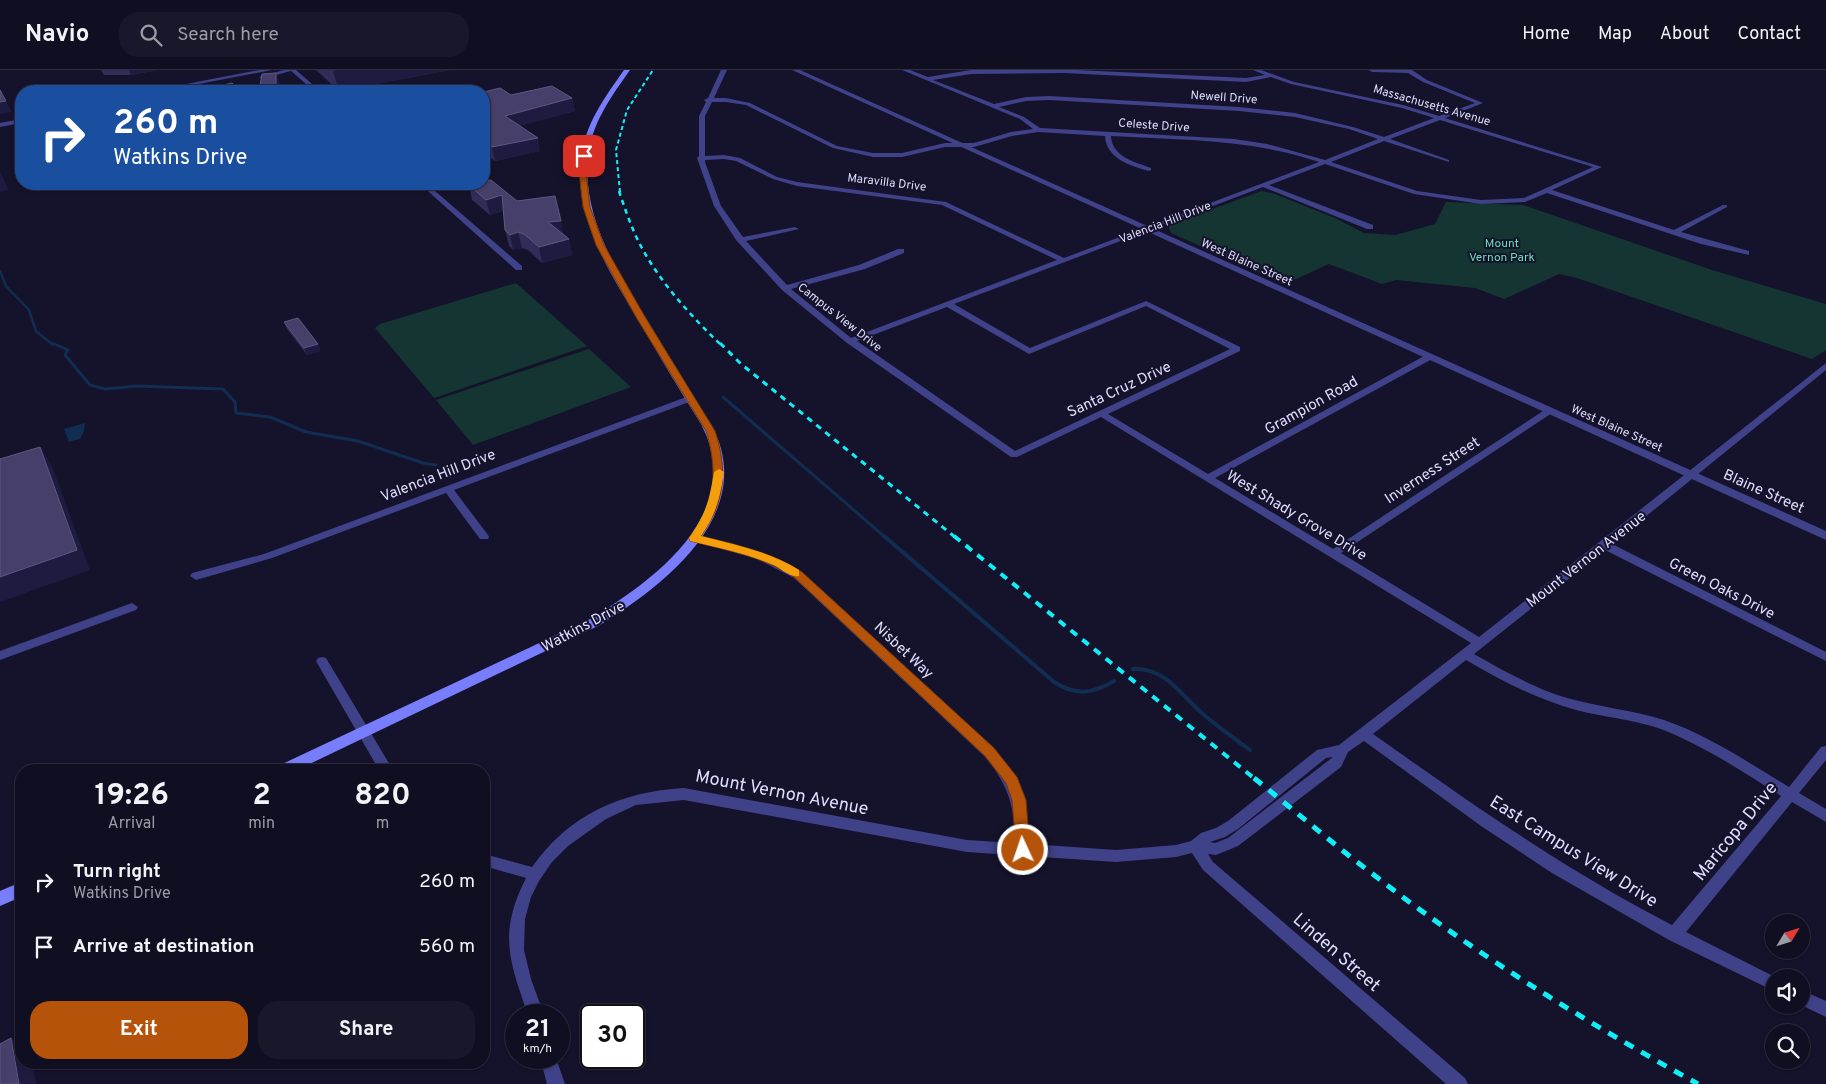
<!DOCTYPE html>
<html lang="en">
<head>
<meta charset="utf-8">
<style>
  :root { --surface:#100e21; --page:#19172a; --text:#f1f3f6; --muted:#9c9ca5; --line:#302e3f; --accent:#b45309 }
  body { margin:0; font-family:Overpass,sans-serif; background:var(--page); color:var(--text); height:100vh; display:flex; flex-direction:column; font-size:19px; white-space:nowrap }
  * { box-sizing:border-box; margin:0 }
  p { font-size:16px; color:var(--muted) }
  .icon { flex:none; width:28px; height:28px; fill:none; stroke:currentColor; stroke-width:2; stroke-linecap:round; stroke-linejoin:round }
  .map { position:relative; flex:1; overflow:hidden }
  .sheet { position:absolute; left:15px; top:694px; width:475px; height:305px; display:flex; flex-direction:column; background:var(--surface); border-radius:20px; box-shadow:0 1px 4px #0004,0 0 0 1px var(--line) }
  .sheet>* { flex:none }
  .guide { position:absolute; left:15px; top:15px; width:475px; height:105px; border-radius:20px; box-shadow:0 1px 4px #0004,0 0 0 1px var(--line); background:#1a4fa0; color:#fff; overflow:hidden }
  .needle { width:32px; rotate:52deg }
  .buttons { position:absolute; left:1765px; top:844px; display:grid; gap:10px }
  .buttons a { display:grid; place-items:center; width:45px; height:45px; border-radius:50%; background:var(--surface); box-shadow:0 1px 4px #0004,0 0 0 1px var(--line); font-size:25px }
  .speed { position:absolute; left:505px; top:934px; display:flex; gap:10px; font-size:25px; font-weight:700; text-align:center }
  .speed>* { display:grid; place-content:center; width:65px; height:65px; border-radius:50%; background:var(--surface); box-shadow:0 1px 4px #0004,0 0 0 1px var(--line); line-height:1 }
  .speed small { font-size:12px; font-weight:400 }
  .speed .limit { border:2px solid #111; border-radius:8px; background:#fff; color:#111 }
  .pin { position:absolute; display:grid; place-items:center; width:42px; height:42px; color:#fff; margin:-21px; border-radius:10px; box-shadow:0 2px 8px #0006 }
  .me { position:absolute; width:55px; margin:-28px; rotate:357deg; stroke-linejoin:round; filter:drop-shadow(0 0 4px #0008) }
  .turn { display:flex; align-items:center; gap:18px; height:105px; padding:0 15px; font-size:22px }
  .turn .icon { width:65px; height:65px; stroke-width:2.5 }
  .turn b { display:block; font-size:35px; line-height:42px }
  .eta { display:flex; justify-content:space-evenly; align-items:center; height:85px; text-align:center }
  .eta b { font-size:30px; font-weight:700; line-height:35px }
  .cta { display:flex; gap:10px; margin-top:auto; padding:10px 15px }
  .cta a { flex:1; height:58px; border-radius:20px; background:var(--accent); color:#fff; font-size:20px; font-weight:700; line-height:58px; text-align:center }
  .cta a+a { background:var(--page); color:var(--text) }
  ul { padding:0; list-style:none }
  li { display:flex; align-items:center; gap:15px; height:65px; padding:0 15px }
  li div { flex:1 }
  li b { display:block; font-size:19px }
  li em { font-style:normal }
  header { display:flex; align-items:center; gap:30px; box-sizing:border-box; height:70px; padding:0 25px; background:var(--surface); border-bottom:1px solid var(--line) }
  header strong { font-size:24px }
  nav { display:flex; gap:28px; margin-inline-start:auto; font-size:18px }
  .search { width:350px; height:45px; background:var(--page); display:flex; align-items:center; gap:12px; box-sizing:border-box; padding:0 18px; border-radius:20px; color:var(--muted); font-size:19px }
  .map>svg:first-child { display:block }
  .green { fill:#153532 }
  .water { fill:#112d51 }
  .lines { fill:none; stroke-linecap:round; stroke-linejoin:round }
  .stream-far2 { stroke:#112d51; stroke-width:2.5 }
  .stream-far1 { stroke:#112d51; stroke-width:3 }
  .stream { stroke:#112d51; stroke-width:4 }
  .minor { fill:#3f4189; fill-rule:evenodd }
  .tertiary { fill:#3f4189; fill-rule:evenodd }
  .secondary { fill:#787dfb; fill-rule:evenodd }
  .rail-far4 { stroke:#10eff7; stroke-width:2; stroke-dasharray:4 3; stroke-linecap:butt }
  .rail-far3 { stroke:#10eff7; stroke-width:2.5; stroke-dasharray:5 4.5; stroke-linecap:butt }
  .rail-far2 { stroke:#10eff7; stroke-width:3; stroke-dasharray:6 5.5; stroke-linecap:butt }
  .rail-far1 { stroke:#10eff7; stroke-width:4; stroke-dasharray:8 7; stroke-linecap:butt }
  .rail { stroke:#10eff7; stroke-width:5; stroke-dasharray:10 9; stroke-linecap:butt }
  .wall { fill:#322c58 }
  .shaded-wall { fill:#1f1a3f }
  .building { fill:#453f6a; stroke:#5d5881 }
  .route { fill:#b45309; stroke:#753606 }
  .slow { fill:#f59e0b }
  .labels { text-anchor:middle; stroke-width:4; stroke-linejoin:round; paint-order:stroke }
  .far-street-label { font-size:12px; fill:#dfdefe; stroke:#15122c }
  .far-park-label { font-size:12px; fill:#6adeb9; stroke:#15122c }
  .street-label { font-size:15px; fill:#dfdefe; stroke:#15122c }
  .near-street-label { font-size:18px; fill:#dfdefe; stroke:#15122c }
</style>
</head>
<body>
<header>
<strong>Navio</strong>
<div class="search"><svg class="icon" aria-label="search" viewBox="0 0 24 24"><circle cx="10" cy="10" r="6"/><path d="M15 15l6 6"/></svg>Search here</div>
<nav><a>Home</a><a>Map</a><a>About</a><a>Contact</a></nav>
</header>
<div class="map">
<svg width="1826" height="1014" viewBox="0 0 1826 1014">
  <rect width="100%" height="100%" fill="#15122c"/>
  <!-- green -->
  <g class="green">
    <path d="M 1262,121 L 1275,124 L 1335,148 L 1364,163 L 1395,165 L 1435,154 L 1446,132 L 1523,135 L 1712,200 L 1826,234 L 1826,280 L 1812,289 L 1577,208 L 1559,204 L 1504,229 L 1475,218 L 1396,210 L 1382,214 L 1329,194 L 1285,214 L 1171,163 L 1168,155 Z"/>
    <path d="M 516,213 L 587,276 L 434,328 L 375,258 L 380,254 Z"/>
    <path d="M 589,279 L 631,317 L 473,375 L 436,330 Z"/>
  </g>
  <!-- water -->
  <path class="water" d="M 85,353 L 84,361 L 80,369 L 69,372 L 64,359 Z"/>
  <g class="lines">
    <!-- stream-far2 -->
    <path class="stream-far2" d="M 0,201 L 6,216 L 29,240 L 36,261 L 53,275"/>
    <!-- stream-far1 -->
    <g class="stream-far1">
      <path d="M 52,273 L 68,280 L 65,285 L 90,315 L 105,319 L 137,316 L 223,319 L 235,332 L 236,343 L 270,347 L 306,362 L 358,371 L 423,393 L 436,395"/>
      <path d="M 723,327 L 885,467"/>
    </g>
    <!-- stream -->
    <g class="stream">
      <path d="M 884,466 L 1054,612 C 1076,626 1092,624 1114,611"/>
      <path d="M 1133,599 C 1165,597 1181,625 1203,644 C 1218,657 1234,668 1250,680"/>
    </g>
    <!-- minor -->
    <g class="minor">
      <path d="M 290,0 L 296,0 L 320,21 L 314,21 Z"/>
      <path d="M 721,0 L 727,0 L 714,28 L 726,28 L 750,33 L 837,76 L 873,83 L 902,83 L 945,73 L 974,73 L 1011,62 L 1033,59 L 1020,49 L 902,0 L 910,0 L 928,7 L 971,0 L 1077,0 L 1246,8 L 1265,5 L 1253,0 L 1261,0 L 1294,12 L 1403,35 L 1439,46 L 1475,33 L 1423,12 L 1408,3 L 1372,2 L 1369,0 L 1412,0 L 1427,10 L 1483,33 L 1445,48 L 1602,97 L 1552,120 L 1674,160 L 1723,135 L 1727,135 L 1727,137 L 1681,162 L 1749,181 L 1749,185 L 1701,174 L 1547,123 L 1525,132 L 1481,134 L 1414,124 L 1325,94 L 1269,115 L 1373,155 L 1373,159 L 1367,159 L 1263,117 L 954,234 L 1030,278 L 1146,231 L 1240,277 L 1240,281 L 1108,344 L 1208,404 L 1426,285 L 1432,285 L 1432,289 L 1215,408 L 1333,479 L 1546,339 L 1552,339 L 1552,343 L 1341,483 L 1479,567 L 1826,293 L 1826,300 L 1612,474 L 1826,582 L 1826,591 L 1605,480 L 1474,584 C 1504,601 1534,618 1567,628 C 1599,637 1632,640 1664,650 C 1708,665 1749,693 1789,717 L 1821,677 L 1826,676 L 1826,690 L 1799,723 L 1826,739 L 1826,752 L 1792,732 L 1686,862 L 1777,908 L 1774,908 L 1774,921 L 1669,870 L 1552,803 L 1481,756 L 1364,671 L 1348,682 L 1341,697 L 1238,776 L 1216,785 L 1208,784 L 1213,792 L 1465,1008 L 1468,1014 L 1446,1014 L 1203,800 L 1192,783 L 1176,787 L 1116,792 L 967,782 L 684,730 L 636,735 L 606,749 L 568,776 L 552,792 L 539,811 L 531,827 L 525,849 L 524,880 L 531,909 L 544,945 L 528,945 C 509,890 498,863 526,808 L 484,796 L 484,784 L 532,797 C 570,744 620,722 684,718 L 967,770 L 1016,773 C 1014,736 1009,715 984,686 L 794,508 L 757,489 L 690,470 L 689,468 L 690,466 L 694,465 C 732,474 768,482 802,502 L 994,678 C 1020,710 1028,734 1030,774 L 1116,780 L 1176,775 L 1191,771 L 1201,763 L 1216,758 L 1228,751 L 1317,680 L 1339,675 L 1471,573 L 1101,347 L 1017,387 L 1011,387 L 847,273 L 782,220 L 736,170 L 714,136 L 697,88 L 699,86 L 699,46 L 706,32 L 704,30 L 708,28 ZM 1064,3 L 1246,12 L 1271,7 L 1291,14 L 1402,38 L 1434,48 L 1384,67 L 1353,57 L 1295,43 L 1239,37 L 1049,26 L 1026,27 L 994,34 L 933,10 L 971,4 ZM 1049,30 L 1239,41 L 1295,47 L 1349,59 L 1378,69 L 1325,90 L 1267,74 L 1234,69 L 1040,58 L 1024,47 L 999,37 L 1026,31 ZM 712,32 L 726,32 L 746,35 L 833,78 L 873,87 L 902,87 L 945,77 L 974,77 L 1012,66 L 1038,62 L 1105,66 C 1106,88 1130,96 1149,101 L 1151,100 L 1151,98 C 1135,92 1112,87 1111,66 C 1181,70 1252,69 1319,92 L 1064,188 L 946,132 L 797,112 L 777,107 L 740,88 L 724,85 L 705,86 L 705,46 ZM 1440,50 L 1593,97 L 1524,128 L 1481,130 L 1417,121 L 1331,92 L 1384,71 L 1449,92 L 1449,90 L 1390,69 ZM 724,89 L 736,91 L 773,109 L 797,116 L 942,135 L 1057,190 L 851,268 L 791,219 L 865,199 L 904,183 L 904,179 L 898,179 L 859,195 L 787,215 L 746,171 L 799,159 L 795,157 L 743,167 L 721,136 L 705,92 L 705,90 ZM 1146,236 L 1230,279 L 1015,381 L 857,271 L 947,237 L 1029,284 ZM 1466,590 C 1501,611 1537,629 1576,640 C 1603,647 1631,649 1658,658 C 1701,674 1742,701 1781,726 L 1672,855 C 1565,800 1472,734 1373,664 ZM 1333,687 L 1228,768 L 1215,773 L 1210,772 L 1225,767 L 1238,759 L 1326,688 Z"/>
      <path d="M 420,114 L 427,114 L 522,196 L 522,200 L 516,200 Z"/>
      <path d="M 689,326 L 694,329 L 692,331 L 454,420 L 488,465 L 489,467 L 488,469 L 480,469 L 446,423 L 272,488 L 196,510 L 190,506 L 192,503 L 264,484 Z"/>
      <path d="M 132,533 L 138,537 L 136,540 L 0,590 L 0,581 Z"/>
      <path d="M 322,587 L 326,588 L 393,700 L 379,700 L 316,591 L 318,588 Z"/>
      <path d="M 1801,920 L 1826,931 L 1826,947 L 1801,935 Z"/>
      <path d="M 540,988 L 556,988 L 565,1014 L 547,1014 Z"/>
    </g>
    <!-- tertiary -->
    <g class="tertiary">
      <path d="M 259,0 L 272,0 L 162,21 L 150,21 Z"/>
      <path d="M 284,0 L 294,0 L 262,9 L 259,7 Z"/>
      <path d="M 792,0 L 800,0 L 1826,461 L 1826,470 Z"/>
      <path d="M 21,49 L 21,53 L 0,57 L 0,53 Z"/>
    </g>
    <!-- secondary -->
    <g class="secondary">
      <path d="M 624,0 L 630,0 C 611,27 591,54 588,88 C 582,149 619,204 649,253 C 669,287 690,321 711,354 C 759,442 666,514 600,555 L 297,700 L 276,700 L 278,696 L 590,549 C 656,509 747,442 701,354 C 680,321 660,287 640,253 C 611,204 573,148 581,88 C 585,54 605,27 624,0 Z"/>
      <path d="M 21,812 L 21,827 L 0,836 L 0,821 Z"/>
    </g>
    <!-- rail-far4 -->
    <path class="rail-far4" d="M 620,122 L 616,80 L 627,40 L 653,0"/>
    <!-- rail-far3 -->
    <path class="rail-far3" d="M 619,121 C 623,133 627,145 632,157 C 650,202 687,242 721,275"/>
    <!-- rail-far2 -->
    <path class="rail-far2" d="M 720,273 L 741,294 L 955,467"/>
    <!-- rail-far1 -->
    <path class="rail-far1" d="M 954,466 L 1255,709"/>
    <!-- rail -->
    <path class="rail" d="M 1254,708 C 1294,740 1333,774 1374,805 C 1475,884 1586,952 1698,1014"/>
  </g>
  <!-- wall -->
  <g class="wall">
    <path d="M 101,0 L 158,0 L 131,5 L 104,5 Z"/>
    <path d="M 316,0 L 450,0 L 339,21 Z"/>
    <path d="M 484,22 L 511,25 L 572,28 L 575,41 L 519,56 L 540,81 L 495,91 L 484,82 Z"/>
    <path d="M 317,114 L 357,114 L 329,120 Z"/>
    <path d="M 469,115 L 517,131 L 569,169 L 572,185 L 542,193 L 528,180 L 522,178 L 513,180 L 509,176 L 505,160 L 503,141 L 490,145 L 472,130 Z"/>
    <path d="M 284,252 L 318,274 L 320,281 L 307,285 L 287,259 Z"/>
  </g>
  <!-- shaded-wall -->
  <g class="shaded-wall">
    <path d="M 129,0 L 158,0 L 131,5 Z"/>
    <path d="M 337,0 L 450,0 L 339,21 L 333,1 Z"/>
    <path d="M 276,3 L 281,16 L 281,21 L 276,21 Z"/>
    <path d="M 572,28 L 575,41 L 508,59 L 505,46 Z"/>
    <path d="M 6,31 L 12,42 L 0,44 L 0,32 Z"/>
    <path d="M 538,68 L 540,81 L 495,91 L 492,77 Z"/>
    <path d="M 0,101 L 9,120 L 0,122 Z"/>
    <path d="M 327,114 L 357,114 L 329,120 Z"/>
    <path d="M 502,125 L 505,141 L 490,145 L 486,130 Z"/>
    <path d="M 561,151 L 564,166 L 548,152 Z"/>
    <path d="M 518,162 L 522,178 L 513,180 L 510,165 Z"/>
    <path d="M 569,169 L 572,185 L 542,193 L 539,177 Z"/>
    <path d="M 318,274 L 320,281 L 307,285 L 304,278 Z"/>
    <path d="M 40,377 L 52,396 L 90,500 L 0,532 L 0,507 Z"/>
    <path d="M 11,968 L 21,978 L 21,992 L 32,992 L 36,1014 L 19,1014 Z"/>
  </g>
  <!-- building -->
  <g class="building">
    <path d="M 276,3 L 276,21 L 259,21 L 262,4 Z"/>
    <path d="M 232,13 L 240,21 L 224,21 L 219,16 Z"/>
    <path d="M 552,16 L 572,28 L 505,46 L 538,68 L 492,77 L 484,71 L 484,22 L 500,18 L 511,25 Z"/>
    <path d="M 0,20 L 6,31 L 0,32 Z"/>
    <path d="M 491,110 L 517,131 L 555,126 L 561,151 L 548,152 L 569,169 L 539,177 L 524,164 L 518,162 L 510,165 L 505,160 L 502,125 L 486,130 L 469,115 L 474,114 L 484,114 L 484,111 Z"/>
    <path d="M 298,248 L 318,274 L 304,278 L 284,252 Z"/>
    <path d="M 40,377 L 77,480 L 0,507 L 0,389 Z"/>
    <path d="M 11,968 L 19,1014 L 0,1014 L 0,974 Z"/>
  </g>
  <!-- route -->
  <path class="route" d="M 584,84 L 587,86 L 586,102 L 590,137 L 604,175 L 645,247 L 715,361 C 728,400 725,433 701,466 C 737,475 771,482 802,502 L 994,678 L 1017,707 L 1026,730 L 1030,780 L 1028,784 L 1023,786 L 1018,784 L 1016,780 L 1012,730 L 1006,713 L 985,686 L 794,507 C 762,486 727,480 690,471 L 689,468 C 693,462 699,456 702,449 C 717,422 715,389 706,361 L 636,247 L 596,175 L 583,137 L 579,102 L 581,86 Z"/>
  <!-- slow -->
  <path class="slow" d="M 719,399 L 724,402 C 720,427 716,445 701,466 C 735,475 769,481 799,500 L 799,506 C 789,508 780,497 771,494 C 745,483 718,478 690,471 L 689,468 C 706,443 709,432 714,402 Z"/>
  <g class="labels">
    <!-- far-street labels -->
    <g class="far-street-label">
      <text transform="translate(1224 27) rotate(4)" y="4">Newell Drive</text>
      <text transform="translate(1432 35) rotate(16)" y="4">Massachusetts Avenue</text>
      <text transform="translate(1154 55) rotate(4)" y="4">Celeste Drive</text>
      <text transform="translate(887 112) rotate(7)" y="4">Maravilla Drive</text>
      <text transform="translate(1165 152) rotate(-21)" y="4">Valencia Hill Drive</text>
      <text transform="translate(1247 192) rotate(24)" y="4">West Blaine Street</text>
      <text transform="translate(840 247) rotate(38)" y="4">Campus View Drive</text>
      <text transform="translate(1617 358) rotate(24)" y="4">West Blaine Street</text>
    </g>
    <!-- far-park labels -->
    <g class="far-park-label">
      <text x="1502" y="177">Mount<tspan x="1502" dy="14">Vernon Park</tspan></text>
    </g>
    <!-- street labels -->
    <g class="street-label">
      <text transform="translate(1119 319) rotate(-25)" y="5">Santa Cruz Drive</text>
      <text transform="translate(1311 335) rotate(-29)" y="5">Grampion Road</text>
      <text transform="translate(1432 400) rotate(-33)" y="5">Inverness Street</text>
      <text transform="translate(438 405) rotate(-21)" y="5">Valencia Hill Drive</text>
      <text transform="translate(1764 421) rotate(24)" y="5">Blaine Street</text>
      <text transform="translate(1297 445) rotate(31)" y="5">West Shady Grove Drive</text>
      <text transform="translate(1586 489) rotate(-38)" y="5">Mount Vernon Avenue</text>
      <text transform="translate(1722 518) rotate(27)" y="5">Green Oaks Drive</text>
      <text transform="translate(583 556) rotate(-28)" y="5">Watkins Drive</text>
      <text transform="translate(904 580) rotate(43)" y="5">Nisbet Way</text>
    </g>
    <!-- near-street labels -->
    <g class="near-street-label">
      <text transform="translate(782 722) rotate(11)" y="6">Mount Vernon Avenue</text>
      <text transform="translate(1735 761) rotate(-51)" y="6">Maricopa Drive</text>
      <text transform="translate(1574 781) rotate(32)" y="6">East Campus View Drive</text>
      <text transform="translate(1337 882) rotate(41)" y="6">Linden Street</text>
    </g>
  </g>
</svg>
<div class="buttons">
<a><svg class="needle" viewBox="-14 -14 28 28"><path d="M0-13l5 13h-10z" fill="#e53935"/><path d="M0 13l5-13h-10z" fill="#9c9ca5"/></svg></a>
<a><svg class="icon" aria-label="sound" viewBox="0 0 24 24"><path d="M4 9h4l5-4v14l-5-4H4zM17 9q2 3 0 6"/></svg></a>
<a><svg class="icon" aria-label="search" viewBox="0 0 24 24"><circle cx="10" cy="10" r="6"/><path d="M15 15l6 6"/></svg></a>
</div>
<div class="speed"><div>21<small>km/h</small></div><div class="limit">30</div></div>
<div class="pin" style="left:584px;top:86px;background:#d93025"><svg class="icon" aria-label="arrive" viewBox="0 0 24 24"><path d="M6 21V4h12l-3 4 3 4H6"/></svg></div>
<svg class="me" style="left:1023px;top:780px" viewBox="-20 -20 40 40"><circle r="17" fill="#b45309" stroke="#fff" stroke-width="3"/><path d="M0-11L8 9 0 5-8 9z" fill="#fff"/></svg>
<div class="guide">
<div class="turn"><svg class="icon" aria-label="right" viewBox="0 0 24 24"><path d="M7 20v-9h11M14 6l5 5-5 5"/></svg><div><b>260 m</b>Watkins Drive</div></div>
</div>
<section class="sheet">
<div class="eta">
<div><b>19:26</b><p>Arrival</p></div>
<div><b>2</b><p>min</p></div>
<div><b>820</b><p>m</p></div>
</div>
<ul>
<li><svg class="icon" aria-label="right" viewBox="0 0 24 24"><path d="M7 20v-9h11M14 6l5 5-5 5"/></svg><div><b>Turn right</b><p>Watkins Drive</p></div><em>260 m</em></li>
<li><svg class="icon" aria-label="arrive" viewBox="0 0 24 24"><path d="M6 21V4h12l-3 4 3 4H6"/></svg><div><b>Arrive at destination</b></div><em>560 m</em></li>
</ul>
<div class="cta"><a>Exit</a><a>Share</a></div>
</section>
</div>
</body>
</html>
